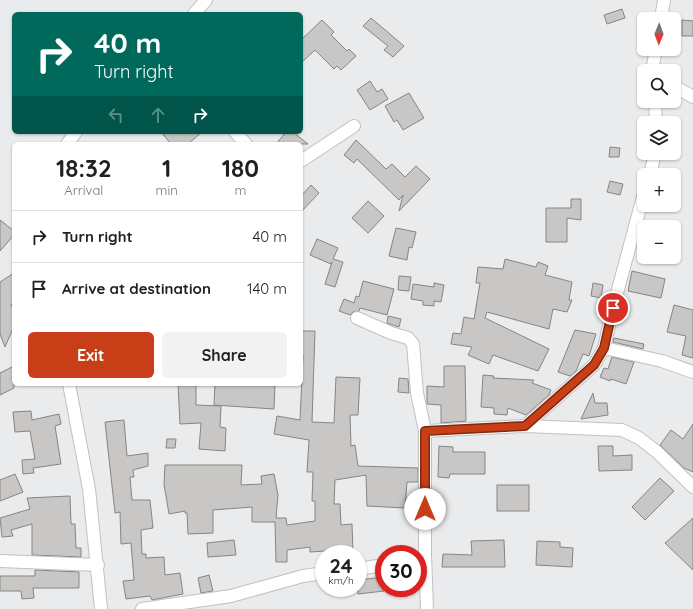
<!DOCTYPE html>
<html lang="en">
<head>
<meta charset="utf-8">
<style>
  :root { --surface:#fff; --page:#f2f2f2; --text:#202124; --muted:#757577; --line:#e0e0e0; --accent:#c83f17 }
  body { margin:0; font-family:Quicksand,sans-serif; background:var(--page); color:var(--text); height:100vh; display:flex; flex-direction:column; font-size:15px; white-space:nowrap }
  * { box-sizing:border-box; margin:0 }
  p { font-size:13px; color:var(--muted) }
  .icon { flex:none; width:22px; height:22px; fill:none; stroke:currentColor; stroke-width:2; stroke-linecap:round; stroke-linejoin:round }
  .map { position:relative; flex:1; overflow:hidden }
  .sheet { position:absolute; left:12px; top:142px; width:291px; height:244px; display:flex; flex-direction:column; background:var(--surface); border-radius:6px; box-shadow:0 1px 3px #0004 }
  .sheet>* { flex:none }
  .banner { position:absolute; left:12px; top:12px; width:291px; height:122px; border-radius:6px; box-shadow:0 1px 3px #0004; background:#00695c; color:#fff; overflow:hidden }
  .needle { width:26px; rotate:181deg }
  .tools { position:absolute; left:637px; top:12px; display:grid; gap:8px }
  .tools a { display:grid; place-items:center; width:44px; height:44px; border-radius:6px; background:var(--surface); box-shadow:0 1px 3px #0004; font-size:20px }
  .speed { position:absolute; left:315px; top:545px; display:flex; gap:8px; font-size:20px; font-weight:700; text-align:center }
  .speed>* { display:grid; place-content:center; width:52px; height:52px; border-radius:50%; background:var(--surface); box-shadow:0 1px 3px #0004; line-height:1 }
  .speed small { font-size:10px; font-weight:400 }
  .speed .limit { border:6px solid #d22; background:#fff; color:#111 }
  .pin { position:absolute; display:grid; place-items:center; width:34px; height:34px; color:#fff; margin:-17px; border:2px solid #fff; border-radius:50%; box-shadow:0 1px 4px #0007 }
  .me { position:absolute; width:44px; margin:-22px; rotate:0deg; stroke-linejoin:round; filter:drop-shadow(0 0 3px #0008) }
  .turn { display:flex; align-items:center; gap:14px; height:84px; padding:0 16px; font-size:18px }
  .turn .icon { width:52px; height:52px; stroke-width:2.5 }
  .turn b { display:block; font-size:28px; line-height:34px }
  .lanes { display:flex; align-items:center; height:38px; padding:0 16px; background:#0003; justify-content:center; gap:20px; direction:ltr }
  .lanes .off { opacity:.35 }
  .eta { display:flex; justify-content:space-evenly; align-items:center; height:68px; text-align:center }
  .eta b { font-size:24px; font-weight:700; line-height:28px }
  .button { display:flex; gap:8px; margin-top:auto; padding:8px 16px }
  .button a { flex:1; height:46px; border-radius:6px; background:var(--accent); color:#fff; font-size:16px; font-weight:700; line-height:46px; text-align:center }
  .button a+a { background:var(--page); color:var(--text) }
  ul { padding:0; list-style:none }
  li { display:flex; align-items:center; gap:12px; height:52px; padding:0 16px; border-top:1px solid var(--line) }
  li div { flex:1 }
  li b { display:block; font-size:15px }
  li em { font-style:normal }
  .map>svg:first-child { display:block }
  .building { fill:#c8c7c5; stroke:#868583 }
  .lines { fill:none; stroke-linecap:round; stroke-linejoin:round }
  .minor-casing { stroke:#c0c1c3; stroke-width:14 }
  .minor { stroke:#fff; stroke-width:12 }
  .route-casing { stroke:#82290f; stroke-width:10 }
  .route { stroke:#c83f17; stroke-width:7 }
</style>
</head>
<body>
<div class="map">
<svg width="693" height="609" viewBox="0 0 693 609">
  <rect width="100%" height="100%" fill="#eaebec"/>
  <!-- building -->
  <g class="building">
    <path d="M 622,9 L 625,18 L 607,24 L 604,15 Z"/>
    <path d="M 371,18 L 404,46 L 393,57 L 384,50 L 388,46 L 363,26 Z"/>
    <path d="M 322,20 L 334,32 L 331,35 L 347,51 L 349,49 L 356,56 L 341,70 L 337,66 L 334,69 L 315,50 L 301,63 L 301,40 Z"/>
    <path d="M 682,20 L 693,21 L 693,36 L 682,36 Z"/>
    <path d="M 370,81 L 377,92 L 382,89 L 388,99 L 370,110 L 357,90 Z"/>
    <path d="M 409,93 L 424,118 L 403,130 L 397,120 L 394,122 L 385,106 Z"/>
    <path d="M 161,132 L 202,132 L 188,144 L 171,144 Z"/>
    <path d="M 286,132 L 293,132 L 308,144 L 276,144 Z"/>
    <path d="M 356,140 L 386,169 L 392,164 L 405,177 L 416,166 L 430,179 L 399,211 L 403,195 L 399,200 L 357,159 L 354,163 L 344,155 Z"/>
    <path d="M 610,147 L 620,148 L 619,157 L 609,157 Z"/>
    <path d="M 610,181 L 623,184 L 620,195 L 607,192 Z"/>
    <path d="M 311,185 L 319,193 L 301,212 L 301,196 Z"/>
    <path d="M 571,199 L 581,199 L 581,220 L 567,218 L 567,242 L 546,242 L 546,208 L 571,208 Z"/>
    <path d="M 368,201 L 384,216 L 368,233 L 352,218 Z"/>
    <path d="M 0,220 L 14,231 L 14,235 L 0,251 Z"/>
    <path d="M 396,228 L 416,232 L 412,248 L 409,247 L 407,260 L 389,256 Z"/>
    <path d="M 317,239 L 338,248 L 333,259 L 343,262 L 335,287 L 325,284 L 332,262 L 331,264 L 310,255 Z"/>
    <path d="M 505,259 L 536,267 L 538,262 L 548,266 L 545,275 L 572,282 L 569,300 L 572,300 L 567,312 L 553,309 L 549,329 L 487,312 L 485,318 L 549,349 L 538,371 L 493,355 L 489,364 L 468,355 L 472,347 L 451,344 L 453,333 L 461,334 L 464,317 L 474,319 L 480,283 L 476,283 L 478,267 L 503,269 Z"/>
    <path d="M 632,271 L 665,279 L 661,298 L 628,291 Z"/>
    <path d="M 14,273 L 14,299 L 11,306 L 14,308 L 14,326 L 5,347 L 0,334 L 0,282 Z"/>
    <path d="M 399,276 L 411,277 L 409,291 L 398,290 Z"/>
    <path d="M 363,281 L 394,289 L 387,315 L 360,308 L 359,311 L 353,312 L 350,315 L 339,311 L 344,299 L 354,303 L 356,296 L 359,297 Z"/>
    <path d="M 434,283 L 444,285 L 441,302 L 434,301 L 434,306 L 423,305 L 423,301 L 411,299 L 413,284 L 434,287 Z"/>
    <path d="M 593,283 L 603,285 L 601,298 L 591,296 Z"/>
    <path d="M 674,305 L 693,310 L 693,358 L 682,355 L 686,336 L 667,332 Z"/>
    <path d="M 388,316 L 401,319 L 399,327 L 387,323 Z"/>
    <path d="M 575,330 L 596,334 L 589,356 L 583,354 L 576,371 L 570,376 L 558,372 Z"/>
    <path d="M 301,331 L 315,331 L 312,422 L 334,423 L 336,377 L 360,378 L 358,415 L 350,415 L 351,446 L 355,445 L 358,466 L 418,468 L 418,482 L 407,482 L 405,508 L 367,506 L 366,475 L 335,480 L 334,504 L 340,504 L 341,525 L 352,524 L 353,554 L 327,554 L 326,551 L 310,552 L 310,547 L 287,550 L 287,562 L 276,562 L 275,522 L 252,522 L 252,507 L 213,510 L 213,533 L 188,534 L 187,513 L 185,513 L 185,511 L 169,514 L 164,484 L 165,465 L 242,465 L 241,485 L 262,484 L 261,476 L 274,474 L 278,495 L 276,518 L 286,518 L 287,525 L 315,521 L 315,501 L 312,501 L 313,472 L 307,472 L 309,440 L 274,434 L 277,416 L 300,420 L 303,355 L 301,355 Z"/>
    <path d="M 614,338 L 644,344 L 643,349 L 613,342 Z"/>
    <path d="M 612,357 L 634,362 L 626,384 L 611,379 L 610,381 L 600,377 L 604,368 L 608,369 Z"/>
    <path d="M 14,366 L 14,388 L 0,395 L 0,373 Z"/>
    <path d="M 444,366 L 465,366 L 466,421 L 441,423 L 441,405 L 427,404 L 427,386 L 444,387 Z"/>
    <path d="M 483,375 L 494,376 L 493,378 L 534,380 L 532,383 L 551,390 L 549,395 L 526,415 L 508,408 L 507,415 L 494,414 L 494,408 L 481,407 Z"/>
    <path d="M 399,378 L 408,379 L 409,393 L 398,392 Z"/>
    <path d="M 178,384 L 196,384 L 196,405 L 221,406 L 220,427 L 226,428 L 225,451 L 199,449 L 201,423 L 180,424 Z"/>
    <path d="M 215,384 L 275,384 L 274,409 L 214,405 Z"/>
    <path d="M 593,393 L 595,403 L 607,403 L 608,415 L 581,419 Z"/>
    <path d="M 31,411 L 32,420 L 59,414 L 61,424 L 55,426 L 61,464 L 33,468 L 34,473 L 23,474 L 22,460 L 35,459 L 30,431 L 15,432 L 13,412 Z"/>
    <path d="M 124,420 L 127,456 L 148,453 L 148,466 L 133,470 L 134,477 L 130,477 L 132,500 L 150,500 L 153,528 L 141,530 L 142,554 L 146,554 L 146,558 L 164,557 L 165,575 L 180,573 L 183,594 L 152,600 L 150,596 L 126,599 L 123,581 L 134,580 L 131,543 L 121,544 L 120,512 L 115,513 L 105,422 Z"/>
    <path d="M 693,424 L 693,472 L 684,468 L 660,445 L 671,430 L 683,439 Z"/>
    <path d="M 167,439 L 176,439 L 175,448 L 166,448 Z"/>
    <path d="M 439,446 L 453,447 L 453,452 L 485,452 L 485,474 L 450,474 L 449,478 L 438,477 Z"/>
    <path d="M 598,446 L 613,446 L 613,456 L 632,455 L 632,470 L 599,471 Z"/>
    <path d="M 15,474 L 23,492 L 0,501 L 0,480 Z"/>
    <path d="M 660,478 L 674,491 L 645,520 L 632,507 Z"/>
    <rect x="497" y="485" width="32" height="26"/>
    <path d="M 70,496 L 71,524 L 75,524 L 76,548 L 81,548 L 81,557 L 32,555 L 32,524 L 11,530 L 13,536 L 2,537 L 0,518 L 30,509 L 27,498 Z"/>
    <path d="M 693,518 L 693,570 L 665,543 Z"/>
    <path d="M 234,540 L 236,555 L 208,557 L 207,543 Z"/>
    <path d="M 504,540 L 505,567 L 442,567 L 443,554 L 472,555 L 471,541 Z"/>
    <path d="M 537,541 L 560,542 L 560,547 L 573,548 L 572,567 L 536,565 Z"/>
    <path d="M 35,570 L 79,572 L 79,588 L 33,588 L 34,598 L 22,599 L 21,591 L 0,591 L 0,576 L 35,576 Z"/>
    <path d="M 209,575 L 213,591 L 201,593 L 198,578 Z"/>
    <path d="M 384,577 L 384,591 L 358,594 L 358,580 Z"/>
  </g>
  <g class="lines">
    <defs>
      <g id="minor">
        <path d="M 194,14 L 206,0"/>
        <path d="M 661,19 L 664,0"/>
        <path d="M 652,71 L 656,49"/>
        <path d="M 674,86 L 693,97"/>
        <path d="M 655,101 L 656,123"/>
        <path d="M 235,132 L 246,144"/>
        <path d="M 67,144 L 76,132"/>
        <path d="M 301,161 L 354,126"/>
        <path d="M 650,175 L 655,153"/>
        <path d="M 357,318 L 391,333 L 408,338 L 413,344 L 417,393 L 425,431 L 425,555 L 427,609"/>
        <path d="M 604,348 L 662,361 L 693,372"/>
        <path d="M 69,384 L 89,489 L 101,609"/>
        <path d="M 525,426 L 594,365 L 604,348 L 613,308 L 644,193"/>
        <path d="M 425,431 L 525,426 L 622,430 L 639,438 L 657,452 L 693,487"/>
        <path d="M 0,561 L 98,565"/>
        <path d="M 358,569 L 384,565"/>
        <path d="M 142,609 L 231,596 L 303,576 L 324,573"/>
      </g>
    </defs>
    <!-- minor casing -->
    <use href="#minor" class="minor-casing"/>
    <!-- minor -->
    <use href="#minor" class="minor"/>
  </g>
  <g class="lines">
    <defs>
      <path id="route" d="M 425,509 L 425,431 L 525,426 L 594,365 L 604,348 L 613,308"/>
    </defs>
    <!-- route casing -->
    <use href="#route" class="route-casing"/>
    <!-- route -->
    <use href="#route" class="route"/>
  </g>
</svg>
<div class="tools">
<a><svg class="needle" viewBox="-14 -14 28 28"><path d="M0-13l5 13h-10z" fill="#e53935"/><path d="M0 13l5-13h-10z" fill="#757577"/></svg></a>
<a><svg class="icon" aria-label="search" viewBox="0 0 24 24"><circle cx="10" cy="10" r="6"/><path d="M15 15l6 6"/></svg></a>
<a><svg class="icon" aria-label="layers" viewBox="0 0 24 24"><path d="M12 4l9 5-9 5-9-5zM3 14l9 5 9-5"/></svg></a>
<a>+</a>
<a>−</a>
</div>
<div class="speed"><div>24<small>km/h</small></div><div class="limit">30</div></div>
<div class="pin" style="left:613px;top:308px;background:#d93025"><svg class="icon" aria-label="arrive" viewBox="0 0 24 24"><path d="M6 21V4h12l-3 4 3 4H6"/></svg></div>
<svg class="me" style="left:425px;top:509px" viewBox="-20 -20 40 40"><circle r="19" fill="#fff"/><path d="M0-13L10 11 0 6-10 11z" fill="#c83f17"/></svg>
<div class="banner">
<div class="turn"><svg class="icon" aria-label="right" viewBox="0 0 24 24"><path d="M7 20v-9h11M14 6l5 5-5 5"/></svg><div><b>40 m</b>Turn right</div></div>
<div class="lanes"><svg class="icon off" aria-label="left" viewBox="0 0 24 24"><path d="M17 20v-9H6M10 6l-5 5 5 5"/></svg><svg class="icon off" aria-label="ahead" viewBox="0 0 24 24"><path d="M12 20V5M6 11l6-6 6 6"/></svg><svg class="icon" aria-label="right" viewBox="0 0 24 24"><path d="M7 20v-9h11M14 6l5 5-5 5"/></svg></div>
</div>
<section class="sheet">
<div class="eta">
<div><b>18:32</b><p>Arrival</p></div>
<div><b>1</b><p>min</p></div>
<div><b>180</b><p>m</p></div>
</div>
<ul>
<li><svg class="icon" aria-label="right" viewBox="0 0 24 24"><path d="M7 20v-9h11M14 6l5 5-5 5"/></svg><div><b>Turn right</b></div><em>40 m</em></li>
<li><svg class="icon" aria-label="arrive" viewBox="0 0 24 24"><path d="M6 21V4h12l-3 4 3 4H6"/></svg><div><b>Arrive at destination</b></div><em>140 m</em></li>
</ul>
<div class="button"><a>Exit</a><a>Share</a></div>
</section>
</div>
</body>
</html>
